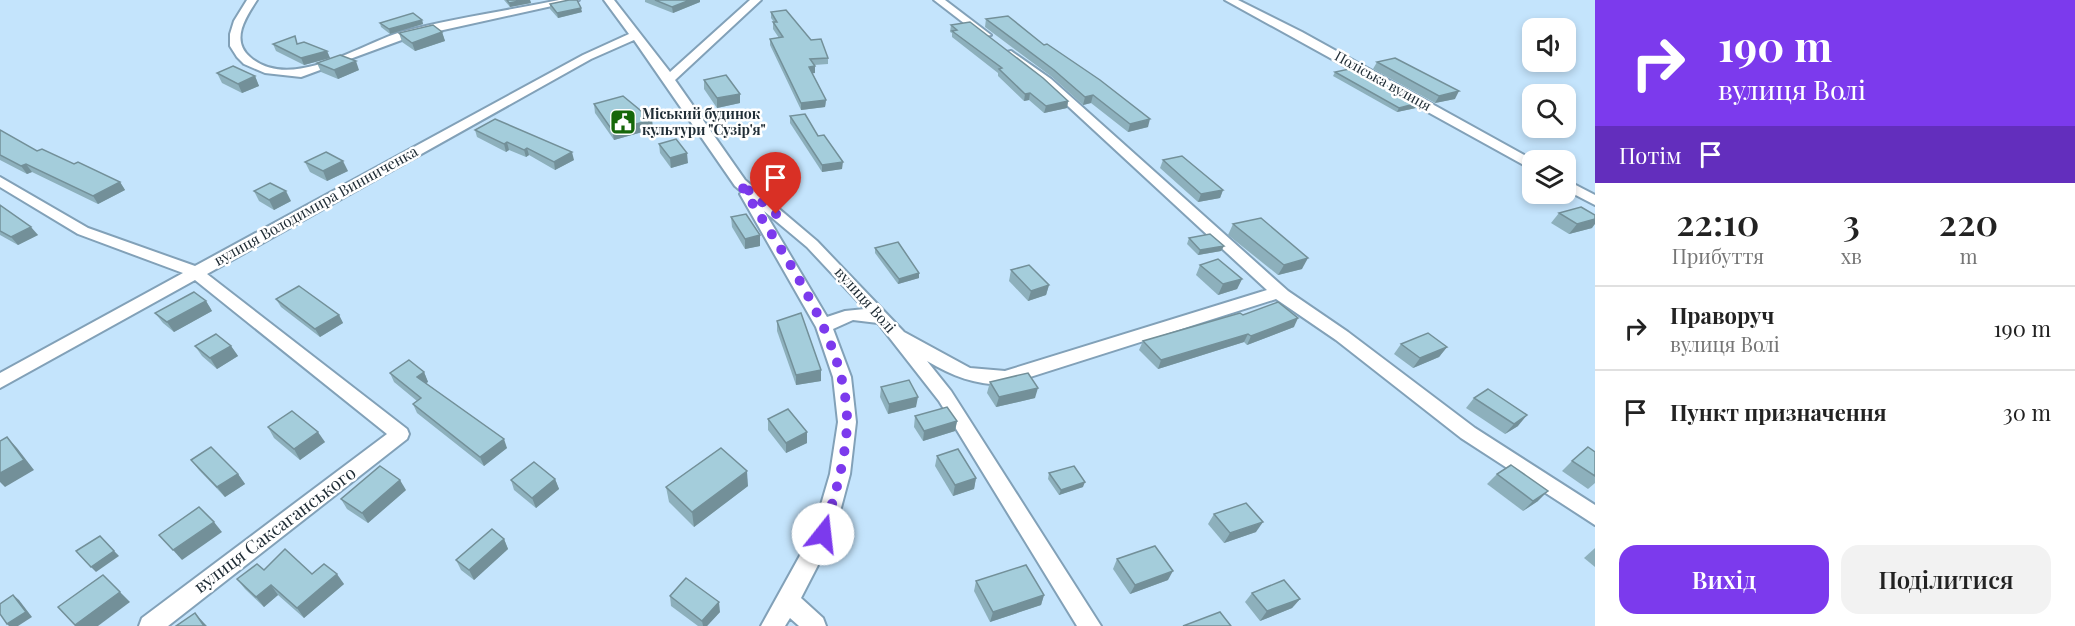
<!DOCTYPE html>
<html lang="uk">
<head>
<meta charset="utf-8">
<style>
  :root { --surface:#fff; --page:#f2f2f2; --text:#222; --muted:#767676; --line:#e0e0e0; --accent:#7c3aed }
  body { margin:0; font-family:"Playfair Display",serif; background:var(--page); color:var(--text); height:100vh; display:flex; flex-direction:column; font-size:22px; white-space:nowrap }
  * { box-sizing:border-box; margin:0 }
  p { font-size:20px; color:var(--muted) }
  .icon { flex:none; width:33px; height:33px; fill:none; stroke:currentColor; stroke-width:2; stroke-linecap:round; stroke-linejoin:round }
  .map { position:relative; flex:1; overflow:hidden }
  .details { display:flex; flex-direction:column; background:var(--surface); width:480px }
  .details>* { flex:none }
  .banner { background:#7c3aed; color:#fff; overflow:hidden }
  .controls { position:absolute; left:1522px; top:18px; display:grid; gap:12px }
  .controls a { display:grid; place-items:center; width:54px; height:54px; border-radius:12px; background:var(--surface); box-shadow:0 3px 9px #0003; font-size:30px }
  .pin { position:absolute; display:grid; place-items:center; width:51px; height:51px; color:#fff; margin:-62px -26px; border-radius:50% 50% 50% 0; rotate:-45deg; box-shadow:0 0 6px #0007 }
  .pin .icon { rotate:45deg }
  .me { position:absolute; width:66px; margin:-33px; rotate:16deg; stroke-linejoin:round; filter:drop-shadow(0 0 4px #0008) }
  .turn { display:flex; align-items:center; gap:21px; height:126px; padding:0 24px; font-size:27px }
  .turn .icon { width:78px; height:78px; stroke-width:2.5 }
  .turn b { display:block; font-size:42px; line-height:51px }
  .then { display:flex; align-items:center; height:57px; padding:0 24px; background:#0003; gap:12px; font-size:22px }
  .eta { display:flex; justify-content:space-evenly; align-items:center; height:102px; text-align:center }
  .eta b { font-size:36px; font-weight:600; line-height:42px }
  .primary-button { display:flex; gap:12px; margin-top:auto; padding:12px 24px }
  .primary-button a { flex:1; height:69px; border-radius:18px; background:var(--accent); color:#fff; font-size:24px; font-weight:600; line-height:69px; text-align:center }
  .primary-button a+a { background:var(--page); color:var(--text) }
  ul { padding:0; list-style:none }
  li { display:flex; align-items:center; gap:18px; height:84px; padding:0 24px; border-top:2px solid var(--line) }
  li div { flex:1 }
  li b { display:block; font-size:22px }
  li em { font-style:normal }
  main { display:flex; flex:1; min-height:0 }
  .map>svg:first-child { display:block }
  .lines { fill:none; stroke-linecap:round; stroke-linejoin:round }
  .minor-casing { stroke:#82a1b8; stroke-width:4 }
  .minor { fill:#fff; fill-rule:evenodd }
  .wall { fill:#8db0bc }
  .shaded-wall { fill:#739099 }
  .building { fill:#a4cddb; stroke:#739099; stroke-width:1.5 }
  .route { stroke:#7c3aed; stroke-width:10; stroke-dasharray:0 18 }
  .labels { text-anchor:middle; stroke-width:5; stroke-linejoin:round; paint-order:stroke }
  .far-street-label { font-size:14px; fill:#202d36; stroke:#fff }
  .far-poi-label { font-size:14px; font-weight:bold; fill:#202d36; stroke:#fff; text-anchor:start }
  .street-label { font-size:15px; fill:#202d36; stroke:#fff }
  .near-street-label { font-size:18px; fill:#202d36; stroke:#fff }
</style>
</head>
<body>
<main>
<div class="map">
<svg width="1595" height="626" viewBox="0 0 1595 626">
  <rect width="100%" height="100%" fill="#c4e4fc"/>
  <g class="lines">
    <defs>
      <g id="minor">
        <path d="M 247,0 L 257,0 C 246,17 230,40 250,57 C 290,92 359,45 401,32 C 452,18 507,11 559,0 L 579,0 L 407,38 L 301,77 L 265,73 L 244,64 L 237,57 L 230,46 L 230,34 L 234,21 Z"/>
        <path d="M 604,0 L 614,0 L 670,72 L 750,0 L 761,0 L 675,80 L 745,180 L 817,241 L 904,332 L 970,368 L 1005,371 L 1267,290 L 1043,83 L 1007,56 L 1007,52 L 1011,51 L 1051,79 L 1288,291 L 1348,332 L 1475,428 L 1595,505 L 1595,525 L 1461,438 L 1336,340 L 1276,299 L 1005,385 C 976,385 952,376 927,361 L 951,391 L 1101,626 L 1077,626 L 939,401 L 878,323 L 853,320 L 833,329 L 851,377 L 856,422 L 850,474 L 834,534 L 801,598 L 823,618 L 826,626 L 799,626 L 790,618 L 785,626 L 761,626 L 813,532 L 830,474 L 838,422 L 833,377 L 816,327 L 740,194 L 742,192 L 735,186 L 634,40 L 591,59 L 207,274 L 407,429 L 409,434 L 407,439 L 168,626 L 139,626 L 142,618 L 387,434 L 195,280 L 0,388 L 0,373 L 183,273 L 78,234 L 0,187 L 0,177 L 88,228 L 195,266 L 583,55 L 629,34 ZM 764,211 L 807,247 L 865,309 L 845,311 L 827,317 Z"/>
        <path d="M 934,0 L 945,0 L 991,35 L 982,37 Z"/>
        <path d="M 1225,0 L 1238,0 L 1302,32 L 1533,160 L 1533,170 Z"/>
        <path d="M 1566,180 L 1595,195 L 1595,205 L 1566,190 Z"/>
      </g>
    </defs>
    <!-- minor casing -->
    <use href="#minor" class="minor-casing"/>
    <!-- minor -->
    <use href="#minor" class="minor"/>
  </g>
  <!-- wall -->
  <g class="wall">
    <path d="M 504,0 L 530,0 L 531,3 L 510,7 Z"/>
    <path d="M 645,0 L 700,0 L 700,2 L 673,13 L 645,2 Z"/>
    <path d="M 550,4 L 582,12 L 558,18 L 550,9 Z"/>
    <path d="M 771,12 L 811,40 L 828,58 L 828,64 L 814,65 L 815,73 L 812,73 L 826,100 L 825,107 L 801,110 L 770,45 L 770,39 L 779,38 L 773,29 L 773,22 L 774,22 L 771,18 Z"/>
    <path d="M 986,19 L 1148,127 L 1128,132 L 1091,103 L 1083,105 L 1052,77 L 985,27 Z"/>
    <path d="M 422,20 L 423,24 L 390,34 L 381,27 L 380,23 Z"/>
    <path d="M 951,25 L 1068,101 L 1067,108 L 1044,113 L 1029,100 L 1024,101 L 998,76 L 998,73 L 952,37 L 952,33 L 950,32 Z"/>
    <path d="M 442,32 L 445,41 L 415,51 L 402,42 L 399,33 Z"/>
    <path d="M 298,43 L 327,51 L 330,58 L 304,65 L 276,51 L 273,44 Z"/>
    <path d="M 1377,62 L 1455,99 L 1435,103 L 1373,69 Z"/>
    <path d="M 317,63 L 359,70 L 338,79 L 321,72 Z"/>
    <path d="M 1335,72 L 1418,103 L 1416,108 L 1397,112 L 1333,76 Z"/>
    <path d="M 217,73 L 255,76 L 259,86 L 242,93 L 222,83 Z"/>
    <path d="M 704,80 L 740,103 L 717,108 L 704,89 Z"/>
    <path d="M 594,104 L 652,120 L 653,129 L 614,140 L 595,113 Z"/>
    <path d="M 790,116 L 818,136 L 842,169 L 822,172 L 790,123 Z"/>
    <path d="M 0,130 L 37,151 L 74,164 L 120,182 L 125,190 L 98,204 L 32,172 L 27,174 L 0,160 Z"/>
    <path d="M 475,130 L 574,160 L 555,170 L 529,155 L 526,157 L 509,150 L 506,152 L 477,137 Z"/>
    <path d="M 659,144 L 688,163 L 671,168 L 660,153 Z"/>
    <path d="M 1163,160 L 1223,190 L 1220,198 L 1198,202 L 1160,168 Z"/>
    <path d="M 305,162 L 348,171 L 327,181 L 310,172 Z"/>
    <path d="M 254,191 L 291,201 L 274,210 L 259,201 Z"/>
    <path d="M 0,205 L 38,235 L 18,245 L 0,235 Z"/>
    <path d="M 1559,213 L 1592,228 L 1569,234 L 1551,223 Z"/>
    <path d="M 731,217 L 760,235 L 760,246 L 745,249 L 732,227 Z"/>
    <path d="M 1233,224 L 1302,269 L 1278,275 L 1228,235 Z"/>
    <path d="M 1189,238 L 1224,246 L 1221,251 L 1198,255 L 1187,244 Z"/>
    <path d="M 875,248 L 919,273 L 919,278 L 898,284 L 875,253 Z"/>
    <path d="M 1200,265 L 1242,279 L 1237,289 L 1218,295 L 1196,275 Z"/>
    <path d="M 1011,270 L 1049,285 L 1046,295 L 1028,301 L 1009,281 Z"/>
    <path d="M 276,299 L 339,315 L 343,323 L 320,337 L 281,307 Z"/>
    <path d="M 206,301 L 212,311 L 174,332 L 163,323 L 155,313 Z"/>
    <path d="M 1243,315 L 1294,327 L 1247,345 L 1244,342 L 1158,369 L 1139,350 L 1143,341 Z"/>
    <path d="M 777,321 L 821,370 L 821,381 L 796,385 L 777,331 Z"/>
    <path d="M 1401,344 L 1447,347 L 1439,357 L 1413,368 L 1394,354 Z"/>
    <path d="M 195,346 L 231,346 L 238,356 L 217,369 L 202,356 Z"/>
    <path d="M 424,372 L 428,382 L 426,383 L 507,448 L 484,466 L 417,413 L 413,404 L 417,401 L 394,382 L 390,373 Z"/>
    <path d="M 990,382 L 1035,398 L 996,407 L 987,393 Z"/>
    <path d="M 881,387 L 916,407 L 888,414 L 880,397 Z"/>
    <path d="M 1474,398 L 1518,426 L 1505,434 L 1466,408 Z"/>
    <path d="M 915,416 L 957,421 L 955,431 L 923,441 L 914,427 Z"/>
    <path d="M 768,419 L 807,432 L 807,443 L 786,453 L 768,430 Z"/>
    <path d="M 268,427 L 325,442 L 300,460 L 274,438 Z"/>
    <path d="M 1595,452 L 1595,483 L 1588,489 L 1562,471 L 1572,461 Z"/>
    <path d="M 937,456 L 976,478 L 974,489 L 953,496 L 935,466 Z"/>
    <path d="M 191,460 L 238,474 L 245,484 L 225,497 L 199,470 Z"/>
    <path d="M 1049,473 L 1083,487 L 1059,495 L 1048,479 Z"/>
    <path d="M 1497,474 L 1538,501 L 1523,511 L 1487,484 Z"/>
    <path d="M 555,479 L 559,489 L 536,508 L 514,490 L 511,480 Z"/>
    <path d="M 748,486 L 694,527 L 669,502 L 666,487 Z"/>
    <path d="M 406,490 L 368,523 L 347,509 L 341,499 Z"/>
    <path d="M 1214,514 L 1256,532 L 1224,543 L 1208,524 Z"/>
    <path d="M 504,539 L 508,549 L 474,580 L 461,570 L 456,560 Z"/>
    <path d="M 1595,548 L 1595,567 L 1584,558 Z"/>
    <path d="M 1117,559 L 1168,580 L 1130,594 L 1113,569 Z"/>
    <path d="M 264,570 L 312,574 L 344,584 L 304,618 L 278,595 L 264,607 L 245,589 L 237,579 Z"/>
    <path d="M 976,581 L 1044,595 L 1041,605 L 990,622 L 974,591 Z"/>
    <path d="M 1252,593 L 1300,599 L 1292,608 L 1260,621 L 1245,602 Z"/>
    <path d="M 670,596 L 720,612 L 707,626 L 698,626 L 671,606 Z"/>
  </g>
  <!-- shaded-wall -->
  <g class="shaded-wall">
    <path d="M 524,0 L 530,0 L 531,3 L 510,7 L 509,3 Z"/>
    <path d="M 690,0 L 700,0 L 700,2 L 673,13 L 672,7 Z"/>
    <path d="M 581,8 L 582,12 L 558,18 L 557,13 Z"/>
    <path d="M 422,20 L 423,24 L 390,34 L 389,29 Z"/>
    <path d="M 442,32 L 445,41 L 415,51 L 412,43 Z"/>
    <path d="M 327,51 L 330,58 L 304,65 L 301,58 Z"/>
    <path d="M 356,61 L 359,70 L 338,79 L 334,70 Z"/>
    <path d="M 815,66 L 815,73 L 809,74 L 809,67 Z"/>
    <path d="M 255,76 L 259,86 L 242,93 L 238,84 Z"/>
    <path d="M 1459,91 L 1455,99 L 1435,103 L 1439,96 Z"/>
    <path d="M 1030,93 L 1029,100 L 1024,101 L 1025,94 Z"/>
    <path d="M 740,94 L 740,103 L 717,108 L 717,98 Z"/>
    <path d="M 1093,95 L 1091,103 L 1083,105 L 1085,97 Z"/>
    <path d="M 826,100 L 825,107 L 801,110 L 801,103 Z"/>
    <path d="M 1068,101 L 1067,108 L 1044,113 L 1046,106 Z"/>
    <path d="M 1418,103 L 1416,108 L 1397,112 L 1399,108 Z"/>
    <path d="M 1150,119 L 1148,127 L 1128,132 L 1130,124 Z"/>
    <path d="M 652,120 L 653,129 L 614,140 L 612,130 Z"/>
    <path d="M 507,142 L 509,150 L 506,152 L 504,144 Z"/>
    <path d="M 527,148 L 529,155 L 526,157 L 524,150 Z"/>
    <path d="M 572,152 L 574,160 L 555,170 L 554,162 Z"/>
    <path d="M 687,153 L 688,163 L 671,168 L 670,158 Z"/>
    <path d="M 343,161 L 348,171 L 327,181 L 323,171 Z"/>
    <path d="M 843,162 L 842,169 L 822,172 L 822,165 Z"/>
    <path d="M 26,164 L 32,172 L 27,174 L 21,166 Z"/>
    <path d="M 120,182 L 125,190 L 98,204 L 93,196 Z"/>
    <path d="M 1223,190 L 1220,198 L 1198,202 L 1201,194 Z"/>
    <path d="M 286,191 L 291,201 L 274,210 L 269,200 Z"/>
    <path d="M 1595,219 L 1595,224 L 1592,228 L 1569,234 L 1577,224 Z"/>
    <path d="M 31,227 L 38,235 L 18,245 L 11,237 Z"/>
    <path d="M 760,235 L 760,246 L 745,249 L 745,239 Z"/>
    <path d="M 1224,246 L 1221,251 L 1198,255 L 1200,250 Z"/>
    <path d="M 1308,258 L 1302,269 L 1278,275 L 1284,265 Z"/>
    <path d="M 919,273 L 919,278 L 898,284 L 899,279 Z"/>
    <path d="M 1242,279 L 1237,289 L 1218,295 L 1223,284 Z"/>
    <path d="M 1049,285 L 1046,295 L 1028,301 L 1031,291 Z"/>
    <path d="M 206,301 L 212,311 L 174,332 L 167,322 Z"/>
    <path d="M 339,315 L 343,323 L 320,337 L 315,329 Z"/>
    <path d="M 1298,318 L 1294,327 L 1247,345 L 1251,336 Z"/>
    <path d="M 1248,334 L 1244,342 L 1158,369 L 1161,360 Z"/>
    <path d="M 231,346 L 238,356 L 217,369 L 210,358 Z"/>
    <path d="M 1447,347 L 1439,357 L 1413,368 L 1420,358 Z"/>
    <path d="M 821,370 L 821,381 L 796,385 L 796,375 Z"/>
    <path d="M 424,372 L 428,382 L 421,386 L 417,377 Z"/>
    <path d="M 1038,388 L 1035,398 L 996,407 L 999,397 Z"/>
    <path d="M 918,397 L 916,407 L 888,414 L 889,404 Z"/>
    <path d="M 1527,415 L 1518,426 L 1505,434 L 1514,424 Z"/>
    <path d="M 957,421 L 955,431 L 923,441 L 924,431 Z"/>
    <path d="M 318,432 L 325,442 L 300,460 L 294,449 Z"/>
    <path d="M 807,432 L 807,443 L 786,453 L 786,443 Z"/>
    <path d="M 7,437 L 17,448 L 34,470 L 5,487 L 0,482 L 0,473 Z"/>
    <path d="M 504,439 L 507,448 L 484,466 L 480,457 Z"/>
    <path d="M 747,471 L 748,486 L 694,527 L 692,512 Z"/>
    <path d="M 238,474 L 245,484 L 225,497 L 217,487 Z"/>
    <path d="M 976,478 L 974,489 L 953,496 L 955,485 Z"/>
    <path d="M 555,479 L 559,489 L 536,508 L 532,498 Z"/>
    <path d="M 400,480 L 406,490 L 368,523 L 362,513 Z"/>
    <path d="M 1085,482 L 1083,487 L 1059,495 L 1061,490 Z"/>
    <path d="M 1548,491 L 1538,501 L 1523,511 L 1533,501 Z"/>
    <path d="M 214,522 L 222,532 L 182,560 L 173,550 Z"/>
    <path d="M 1263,522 L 1256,532 L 1224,543 L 1230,533 Z"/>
    <path d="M 100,536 L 119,556 L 96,572 L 91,567 Z"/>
    <path d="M 504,539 L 508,549 L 474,580 L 469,570 Z"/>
    <path d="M 1173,571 L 1168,580 L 1130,594 L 1135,585 Z"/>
    <path d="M 337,574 L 344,584 L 304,618 L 297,608 Z"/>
    <path d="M 103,575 L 130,602 L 98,626 L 75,626 L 75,625 Z"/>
    <path d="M 271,585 L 278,595 L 264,607 L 256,597 Z"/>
    <path d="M 13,595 L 19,600 L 32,617 L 18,626 L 9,626 L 7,624 Z"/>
    <path d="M 1044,595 L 1041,605 L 990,622 L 993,612 Z"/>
    <path d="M 1300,599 L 1292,608 L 1260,621 L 1267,611 Z"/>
    <path d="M 719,602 L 720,612 L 707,626 L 703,626 L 702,621 Z"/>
    <path d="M 195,613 L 204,623 L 207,626 L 204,626 Z"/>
  </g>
  <!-- building -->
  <g class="building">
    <path d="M 507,0 L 524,0 L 509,3 Z"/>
    <path d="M 569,0 L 577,0 L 581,8 L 557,13 L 550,4 Z"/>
    <path d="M 655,0 L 690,0 L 672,7 Z"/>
    <path d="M 786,10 L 811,40 L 821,39 L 828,58 L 810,59 L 815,66 L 809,67 L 826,100 L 801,103 L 770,39 L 783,37 L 773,22 L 777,22 L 771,12 Z"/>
    <path d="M 413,13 L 422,20 L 389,29 L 380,23 Z"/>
    <path d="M 1008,16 L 1044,45 L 1047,44 L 1100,80 L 1150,119 L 1130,124 L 1093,95 L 1085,97 L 1054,70 L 986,19 Z"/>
    <path d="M 970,22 L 1043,78 L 1068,101 L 1046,106 L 1030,93 L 1025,94 L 999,69 L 1002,68 L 952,31 L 957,30 L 951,25 Z"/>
    <path d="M 433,25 L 442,32 L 412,43 L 399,33 Z"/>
    <path d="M 295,36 L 297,44 L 304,42 L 327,51 L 301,58 L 273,44 Z"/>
    <path d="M 340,55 L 356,61 L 334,70 L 317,63 Z"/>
    <path d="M 1395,58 L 1459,91 L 1439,96 L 1377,62 Z"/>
    <path d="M 233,66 L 255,76 L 238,84 L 217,73 Z"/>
    <path d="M 1354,68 L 1418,103 L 1399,108 L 1335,72 Z"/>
    <path d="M 726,75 L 740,94 L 717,98 L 704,80 Z"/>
    <path d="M 623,96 L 652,120 L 612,130 L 594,104 Z"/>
    <path d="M 805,114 L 818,136 L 824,135 L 843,162 L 822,165 L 790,116 Z"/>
    <path d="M 495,119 L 572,152 L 554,162 L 527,148 L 524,150 L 507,142 L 504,144 L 475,130 Z"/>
    <path d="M 0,130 L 37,151 L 42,149 L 74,164 L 78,162 L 120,182 L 93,196 L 26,164 L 21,166 L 0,155 Z"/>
    <path d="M 676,139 L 687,153 L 670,158 L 659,144 Z"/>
    <path d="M 326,152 L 343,161 L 323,171 L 305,162 Z"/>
    <path d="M 1182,156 L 1223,190 L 1201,194 L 1163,160 Z"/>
    <path d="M 270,183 L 286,191 L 269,200 L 254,191 Z"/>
    <path d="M 0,205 L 31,227 L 11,237 L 0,231 Z"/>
    <path d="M 1581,207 L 1595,215 L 1595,219 L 1577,224 L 1559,213 Z"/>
    <path d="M 746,214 L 760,235 L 745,239 L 731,217 Z"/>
    <path d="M 1261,218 L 1308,258 L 1284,265 L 1233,224 Z"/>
    <path d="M 1210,234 L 1224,246 L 1200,250 L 1189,238 Z"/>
    <path d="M 898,242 L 919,273 L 899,279 L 875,248 Z"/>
    <path d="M 1218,259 L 1242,279 L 1223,284 L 1200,265 Z"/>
    <path d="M 1029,265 L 1049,285 L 1031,291 L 1011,270 Z"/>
    <path d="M 299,286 L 339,315 L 315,329 L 276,299 Z"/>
    <path d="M 194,292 L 206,301 L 167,322 L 155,313 Z"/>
    <path d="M 1278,302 L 1298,318 L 1251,336 L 1248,334 L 1161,360 L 1143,341 L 1240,313 L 1243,315 Z"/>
    <path d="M 801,313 L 821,370 L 796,375 L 777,321 Z"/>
    <path d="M 1428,333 L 1447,347 L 1420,358 L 1401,344 Z"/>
    <path d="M 216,334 L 231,346 L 210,358 L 195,346 Z"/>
    <path d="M 409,360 L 424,372 L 417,377 L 504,439 L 480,457 L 413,404 L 421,398 L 390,373 Z"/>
    <path d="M 1028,373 L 1038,388 L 999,397 L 990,382 Z"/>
    <path d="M 909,380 L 918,397 L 889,404 L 881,387 Z"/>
    <path d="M 1488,389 L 1527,415 L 1514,424 L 1474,398 Z"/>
    <path d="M 947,407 L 957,421 L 924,431 L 915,416 Z"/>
    <path d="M 788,409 L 807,432 L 786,443 L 768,419 Z"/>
    <path d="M 292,411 L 318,432 L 294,449 L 268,427 Z"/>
    <path d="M 7,437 L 24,460 L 0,473 L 0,441 Z"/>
    <path d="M 211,447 L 238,474 L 217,487 L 191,460 Z"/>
    <path d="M 1588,447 L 1595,452 L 1595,476 L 1572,461 Z"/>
    <path d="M 721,448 L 747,471 L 692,512 L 666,487 Z"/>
    <path d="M 958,449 L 976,478 L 955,485 L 937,456 Z"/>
    <path d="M 534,462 L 555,479 L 532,498 L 511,480 Z"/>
    <path d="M 1511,465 L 1548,491 L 1533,501 L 1497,474 Z"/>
    <path d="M 380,466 L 400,480 L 362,513 L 341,499 Z"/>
    <path d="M 1074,466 L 1085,482 L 1061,490 L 1049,473 Z"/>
    <path d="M 1246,503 L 1263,522 L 1230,533 L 1214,514 Z"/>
    <path d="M 199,507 L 214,522 L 173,550 L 159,535 Z"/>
    <path d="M 492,529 L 504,539 L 469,570 L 456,560 Z"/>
    <path d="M 100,536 L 114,551 L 91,567 L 76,551 Z"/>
    <path d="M 1155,546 L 1173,571 L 1135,585 L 1117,559 Z"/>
    <path d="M 285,549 L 312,574 L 324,564 L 337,574 L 297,608 L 271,585 L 256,597 L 237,579 L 257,564 L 264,570 Z"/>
    <path d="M 1026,565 L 1044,595 L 993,612 L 976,581 Z"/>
    <path d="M 103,575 L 120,592 L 75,625 L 58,607 Z"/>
    <path d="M 686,578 L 719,602 L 702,621 L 670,596 Z"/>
    <path d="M 1284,580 L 1300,599 L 1267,611 L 1252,593 Z"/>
    <path d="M 13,595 L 26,612 L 7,624 L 0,614 L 0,604 Z"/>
    <path d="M 1220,612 L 1231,626 L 1183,626 Z"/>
    <path d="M 195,613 L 204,626 L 176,626 Z"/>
  </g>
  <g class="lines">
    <!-- route -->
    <path class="route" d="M 776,214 L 740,183 C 781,252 848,341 847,423 C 846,461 834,498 823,534"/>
  </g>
  <!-- icons -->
  <defs>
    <symbol id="civic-square" viewBox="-11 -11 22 22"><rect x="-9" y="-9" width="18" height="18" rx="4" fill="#166709" stroke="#fff"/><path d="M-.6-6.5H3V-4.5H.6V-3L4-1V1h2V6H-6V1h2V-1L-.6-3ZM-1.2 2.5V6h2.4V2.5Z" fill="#fff"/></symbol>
  </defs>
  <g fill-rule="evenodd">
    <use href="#civic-square" x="608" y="107" width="30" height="30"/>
  </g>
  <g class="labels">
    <!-- far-street labels -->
    <g class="far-street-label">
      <text transform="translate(1383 81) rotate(29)" y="5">Поліська вулиця</text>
    </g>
    <!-- far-poi labels -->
    <g class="far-poi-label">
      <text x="642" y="119">Міський будинок<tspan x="642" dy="16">культури "Сузір'я"</tspan></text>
    </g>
    <!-- street labels -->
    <g class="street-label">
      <text transform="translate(316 206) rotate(-29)" y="5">вулиця Володимира Винниченка</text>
      <text transform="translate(865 300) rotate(48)" y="5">вулиця Волі</text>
    </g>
    <!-- near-street labels -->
    <g class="near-street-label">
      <text transform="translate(275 530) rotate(-37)" y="6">вулиця Саксаганського</text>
    </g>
  </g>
</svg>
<div class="controls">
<a><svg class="icon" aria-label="sound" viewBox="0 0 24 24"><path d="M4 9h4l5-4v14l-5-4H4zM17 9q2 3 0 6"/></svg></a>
<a><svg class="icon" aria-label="search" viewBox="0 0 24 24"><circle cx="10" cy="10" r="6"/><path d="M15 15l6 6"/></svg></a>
<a><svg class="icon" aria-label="layers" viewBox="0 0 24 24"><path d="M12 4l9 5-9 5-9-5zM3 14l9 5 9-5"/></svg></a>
</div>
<div class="pin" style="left:776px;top:214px;background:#d93025"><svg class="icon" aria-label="arrive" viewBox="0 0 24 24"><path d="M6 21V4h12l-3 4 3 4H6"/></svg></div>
<svg class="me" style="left:823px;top:534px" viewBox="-20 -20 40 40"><circle r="19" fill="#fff"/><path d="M0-13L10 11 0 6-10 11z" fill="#7c3aed"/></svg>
</div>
<section class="details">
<div class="banner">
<div class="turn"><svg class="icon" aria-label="right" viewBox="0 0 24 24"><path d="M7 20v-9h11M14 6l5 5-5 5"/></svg><div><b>190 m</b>вулиця Волі</div></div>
<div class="then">Потім<svg class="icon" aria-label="arrive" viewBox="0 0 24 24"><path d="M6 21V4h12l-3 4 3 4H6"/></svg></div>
</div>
<div class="eta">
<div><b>22:10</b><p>Прибуття</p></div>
<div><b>3</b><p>хв</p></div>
<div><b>220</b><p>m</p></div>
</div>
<ul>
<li><svg class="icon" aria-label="right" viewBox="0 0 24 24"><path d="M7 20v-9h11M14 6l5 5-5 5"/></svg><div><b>Праворуч</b><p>вулиця Волі</p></div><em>190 m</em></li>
<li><svg class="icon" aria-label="arrive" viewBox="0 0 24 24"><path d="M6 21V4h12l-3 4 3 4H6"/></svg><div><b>Пункт призначення</b></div><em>30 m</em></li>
</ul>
<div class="primary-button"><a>Вихід</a><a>Поділитися</a></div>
</section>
</main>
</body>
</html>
